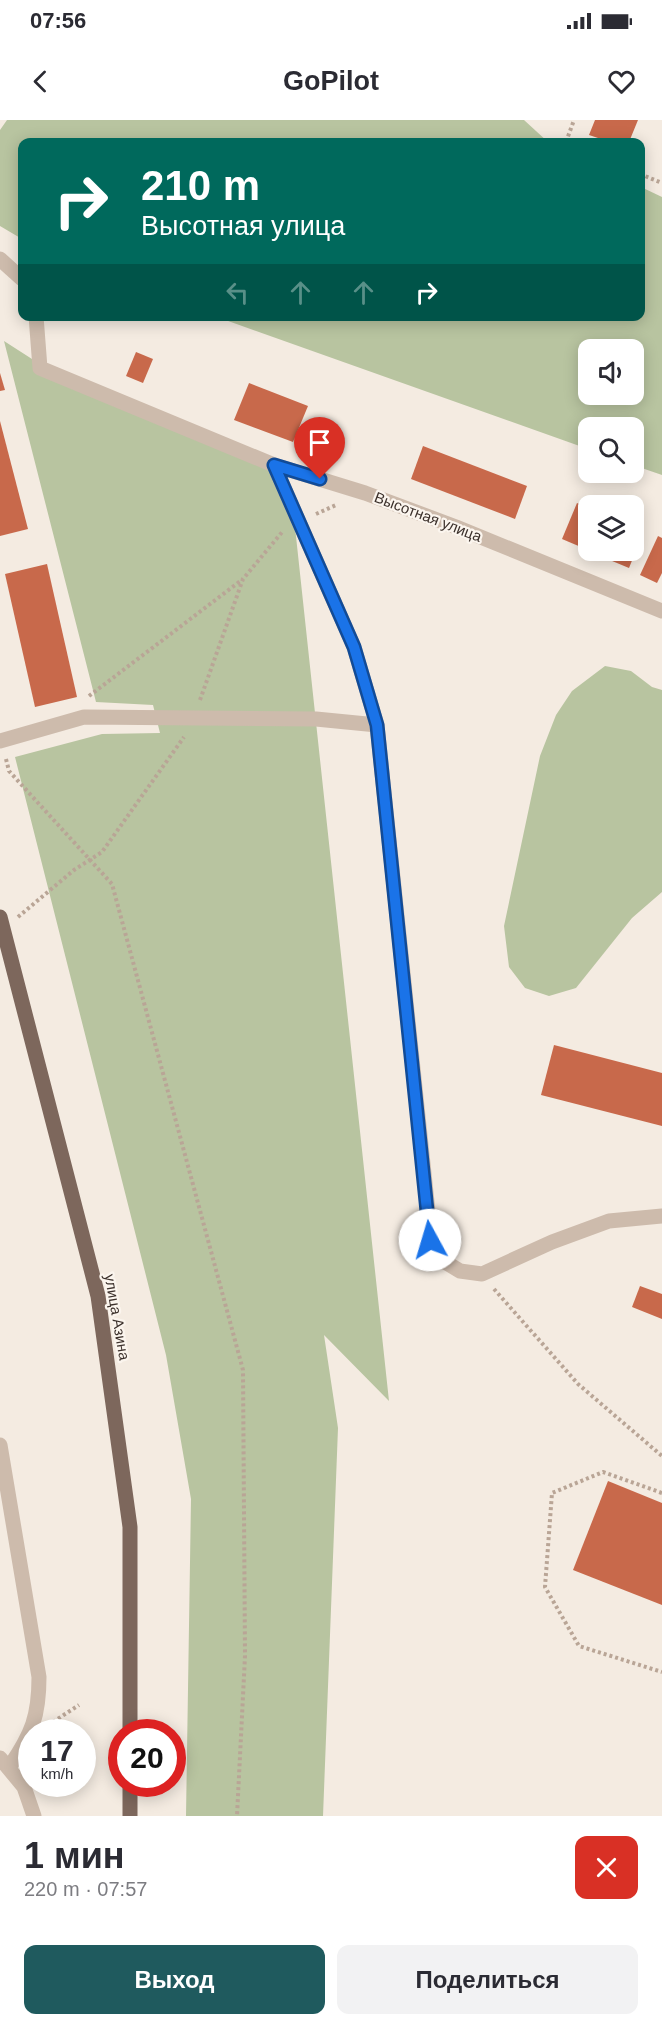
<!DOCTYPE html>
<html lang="ru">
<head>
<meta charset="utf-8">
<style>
	body { margin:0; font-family:Arial,sans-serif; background:#f2f2f3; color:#2b2b33; height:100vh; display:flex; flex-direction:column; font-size:22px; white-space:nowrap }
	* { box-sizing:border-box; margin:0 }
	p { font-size:20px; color:#7c7c81 }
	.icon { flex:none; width:33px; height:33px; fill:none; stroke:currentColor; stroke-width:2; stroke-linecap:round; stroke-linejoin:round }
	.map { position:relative; height:1696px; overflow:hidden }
	.sheet { display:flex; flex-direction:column; background:#fff; flex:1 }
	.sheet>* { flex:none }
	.guide { position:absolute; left:18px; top:18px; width:627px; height:183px; border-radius:12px; box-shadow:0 3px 15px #0003; background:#00695c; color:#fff; overflow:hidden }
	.tools { position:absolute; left:578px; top:219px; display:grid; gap:12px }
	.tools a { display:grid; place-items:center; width:66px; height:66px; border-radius:12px; background:#fff; box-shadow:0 3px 15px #0003; font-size:30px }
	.speed { position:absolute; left:18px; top:1599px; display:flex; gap:12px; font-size:30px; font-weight:700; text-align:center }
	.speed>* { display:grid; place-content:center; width:78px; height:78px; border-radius:50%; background:#fff; box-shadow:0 3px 15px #0003; line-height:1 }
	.speed small { font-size:15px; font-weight:400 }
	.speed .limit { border:9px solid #d22; background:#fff; color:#111 }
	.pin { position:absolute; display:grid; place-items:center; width:51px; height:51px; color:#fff; margin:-62px -26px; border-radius:50% 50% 50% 0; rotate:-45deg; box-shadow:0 0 6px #0007 }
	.pin .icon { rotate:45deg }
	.me { position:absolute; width:66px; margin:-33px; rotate:354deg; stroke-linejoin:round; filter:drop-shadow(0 0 4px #0008) }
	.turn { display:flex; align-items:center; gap:21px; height:126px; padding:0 24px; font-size:27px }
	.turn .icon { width:78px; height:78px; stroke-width:2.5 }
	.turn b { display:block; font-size:42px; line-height:51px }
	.lanes { display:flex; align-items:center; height:57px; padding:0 24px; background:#0003; justify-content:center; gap:30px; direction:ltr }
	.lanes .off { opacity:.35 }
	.round { display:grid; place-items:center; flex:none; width:63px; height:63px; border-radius:12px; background:#f2f2f3 }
	.summary { display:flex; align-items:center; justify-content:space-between; height:102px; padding:0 24px }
	h1 { font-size:36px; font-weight:700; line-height:45px }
	.primary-button { display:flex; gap:12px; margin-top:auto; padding:12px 24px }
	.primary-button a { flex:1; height:69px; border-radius:12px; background:#1f5a5e; color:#fff; font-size:24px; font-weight:700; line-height:69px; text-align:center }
	.primary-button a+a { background:#f2f2f3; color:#2b2b33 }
	.status { display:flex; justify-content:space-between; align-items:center; height:42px; padding:0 30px; background:#fff; direction:ltr }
	.status svg { height:16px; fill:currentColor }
	header { display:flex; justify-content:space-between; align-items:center; height:78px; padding:0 24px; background:#fff; font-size:27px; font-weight:700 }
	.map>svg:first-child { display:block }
</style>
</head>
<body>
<div class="status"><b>07:56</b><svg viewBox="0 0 49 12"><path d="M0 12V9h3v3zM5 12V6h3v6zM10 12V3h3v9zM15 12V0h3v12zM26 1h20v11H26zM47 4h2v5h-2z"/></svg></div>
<header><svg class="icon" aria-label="back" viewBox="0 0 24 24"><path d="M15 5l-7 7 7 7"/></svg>GoPilot<svg class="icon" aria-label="heart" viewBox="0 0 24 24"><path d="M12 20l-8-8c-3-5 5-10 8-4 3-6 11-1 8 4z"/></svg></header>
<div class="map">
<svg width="662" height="1696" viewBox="0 0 662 1696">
	<rect width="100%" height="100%" fill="#f4ebe1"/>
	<!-- green -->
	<g fill="#b8c4a0" fill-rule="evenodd">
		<path d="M7,0H524L548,22H22V119L0,106V10Z"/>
		<path d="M641,67L662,77V355L633,345V308H588V329L217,197L640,196ZM588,230H633V274H588Z"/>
		<path d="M4,221L74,266L275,342L295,407L389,1281L324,1215L338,1308L323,1696H186L191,1379L166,1235L15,637L102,614L160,613L153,585L96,582Z"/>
		<path d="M605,546L631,551L652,567L662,570V772L632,798L576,868L549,876L525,868L509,847L504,806L540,636L556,595L572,571Z"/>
	</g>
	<!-- building -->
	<g fill="#c8694b">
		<path d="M595,0H638L629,22H610L589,15Z"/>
		<path d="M136,232L153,239L143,263L126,256Z"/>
		<path d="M0,253L5,270L0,271Z"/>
		<path d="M249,263L308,286L293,322L234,300Z"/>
		<path d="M0,301L28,409L0,416Z"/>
		<path d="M423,326L527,366L515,399L411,359Z"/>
		<path d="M577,383L588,388V430L562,419Z"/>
		<path d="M633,406L644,411L629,448L588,431L633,430Z"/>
		<path d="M658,416L662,418V453L657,463L640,455Z"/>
		<path d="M47,444L77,577L35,587L5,454Z"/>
		<path d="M554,925L662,953V1006L541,975Z"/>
		<path d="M640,1166L662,1174V1199L632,1187Z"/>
		<path d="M608,1361L662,1383V1485L573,1450Z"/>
	</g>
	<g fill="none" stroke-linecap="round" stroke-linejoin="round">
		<!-- path -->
		<g stroke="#b9a596" stroke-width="4" stroke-dasharray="3 3" stroke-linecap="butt">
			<path d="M566,22L574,0"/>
			<path d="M640,54L662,63"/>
			<path d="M316,394L336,385"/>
			<path d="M89,576L243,459"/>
			<path d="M200,580L243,459L283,411"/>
			<path d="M6,639L9,651L112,764L243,1250L245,1536L237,1696"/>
			<path d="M18,797L74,750L102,732L184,617"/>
			<path d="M494,1169L578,1264L662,1336"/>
			<path d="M662,1373L603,1352L552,1373L545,1467L579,1526L662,1552"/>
			<path d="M53,1602L79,1585"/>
		</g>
		<!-- minor -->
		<g stroke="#cdbbac" stroke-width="15">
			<path d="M0,139L22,159"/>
			<path d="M36,196L40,248L274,345L365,373L456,407L662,491"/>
			<path d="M274,345L354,527L377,605L431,1120L440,1139L460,1151L482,1154L552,1122L609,1101L662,1096"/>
			<path d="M0,621L84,597L316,599L377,605"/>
			<path d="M0,1325L39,1557C39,1596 32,1614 10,1646"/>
			<path d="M0,1638L24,1667L34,1696"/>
		</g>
		<!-- major -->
		<g stroke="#7d675c" stroke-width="15">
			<path d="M0,797L98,1176L130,1407V1612"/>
			<path d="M130,1696V1664"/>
		</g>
	</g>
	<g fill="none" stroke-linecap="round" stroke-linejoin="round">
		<defs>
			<path id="route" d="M320,359L274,345L354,527L377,605L430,1120"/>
		</defs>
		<!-- route casing -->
		<use href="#route" stroke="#114b97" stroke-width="15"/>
		<!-- route -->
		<use href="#route" stroke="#1a73e8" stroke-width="10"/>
	</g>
	<g text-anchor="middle" stroke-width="4.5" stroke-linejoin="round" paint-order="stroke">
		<!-- street labels -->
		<g font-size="15" fill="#3b302b" stroke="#fbf5ee">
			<text transform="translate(428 397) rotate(21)" y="5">Высотная улица</text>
			<text transform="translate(117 1197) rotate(80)" y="5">улица Азина</text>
		</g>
	</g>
</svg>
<div class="tools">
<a><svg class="icon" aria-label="sound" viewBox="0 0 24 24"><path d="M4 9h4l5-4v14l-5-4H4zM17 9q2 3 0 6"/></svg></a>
<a><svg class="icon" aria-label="search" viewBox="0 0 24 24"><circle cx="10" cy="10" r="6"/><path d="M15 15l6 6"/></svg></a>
<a><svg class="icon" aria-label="layers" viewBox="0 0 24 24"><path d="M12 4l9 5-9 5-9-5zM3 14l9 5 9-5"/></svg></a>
</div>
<div class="speed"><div>17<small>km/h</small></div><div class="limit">20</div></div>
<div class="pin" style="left:320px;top:359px;background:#d93025"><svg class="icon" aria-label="arrive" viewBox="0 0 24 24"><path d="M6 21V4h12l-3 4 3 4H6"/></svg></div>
<svg class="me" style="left:430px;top:1120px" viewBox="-20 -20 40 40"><circle r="19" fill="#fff"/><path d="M0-13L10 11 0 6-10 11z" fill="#1a73e8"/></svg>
<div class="guide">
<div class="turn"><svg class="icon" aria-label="right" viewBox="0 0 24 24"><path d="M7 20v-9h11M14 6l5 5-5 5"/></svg><div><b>210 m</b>Высотная улица</div></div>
<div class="lanes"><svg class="icon off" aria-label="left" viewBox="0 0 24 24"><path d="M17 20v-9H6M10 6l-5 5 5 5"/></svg><svg class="icon off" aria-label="ahead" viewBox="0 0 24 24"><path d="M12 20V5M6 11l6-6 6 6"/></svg><svg class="icon off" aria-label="ahead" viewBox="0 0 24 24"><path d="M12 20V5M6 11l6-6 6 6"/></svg><svg class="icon" aria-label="right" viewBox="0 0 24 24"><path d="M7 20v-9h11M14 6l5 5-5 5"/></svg></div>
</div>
</div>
<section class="sheet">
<div class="summary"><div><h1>1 мин</h1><p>220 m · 07:57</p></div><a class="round" style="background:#d93025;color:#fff"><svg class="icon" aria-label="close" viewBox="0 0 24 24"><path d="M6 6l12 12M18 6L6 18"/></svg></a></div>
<div class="primary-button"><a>Выход</a><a>Поделиться</a></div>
</section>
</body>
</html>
